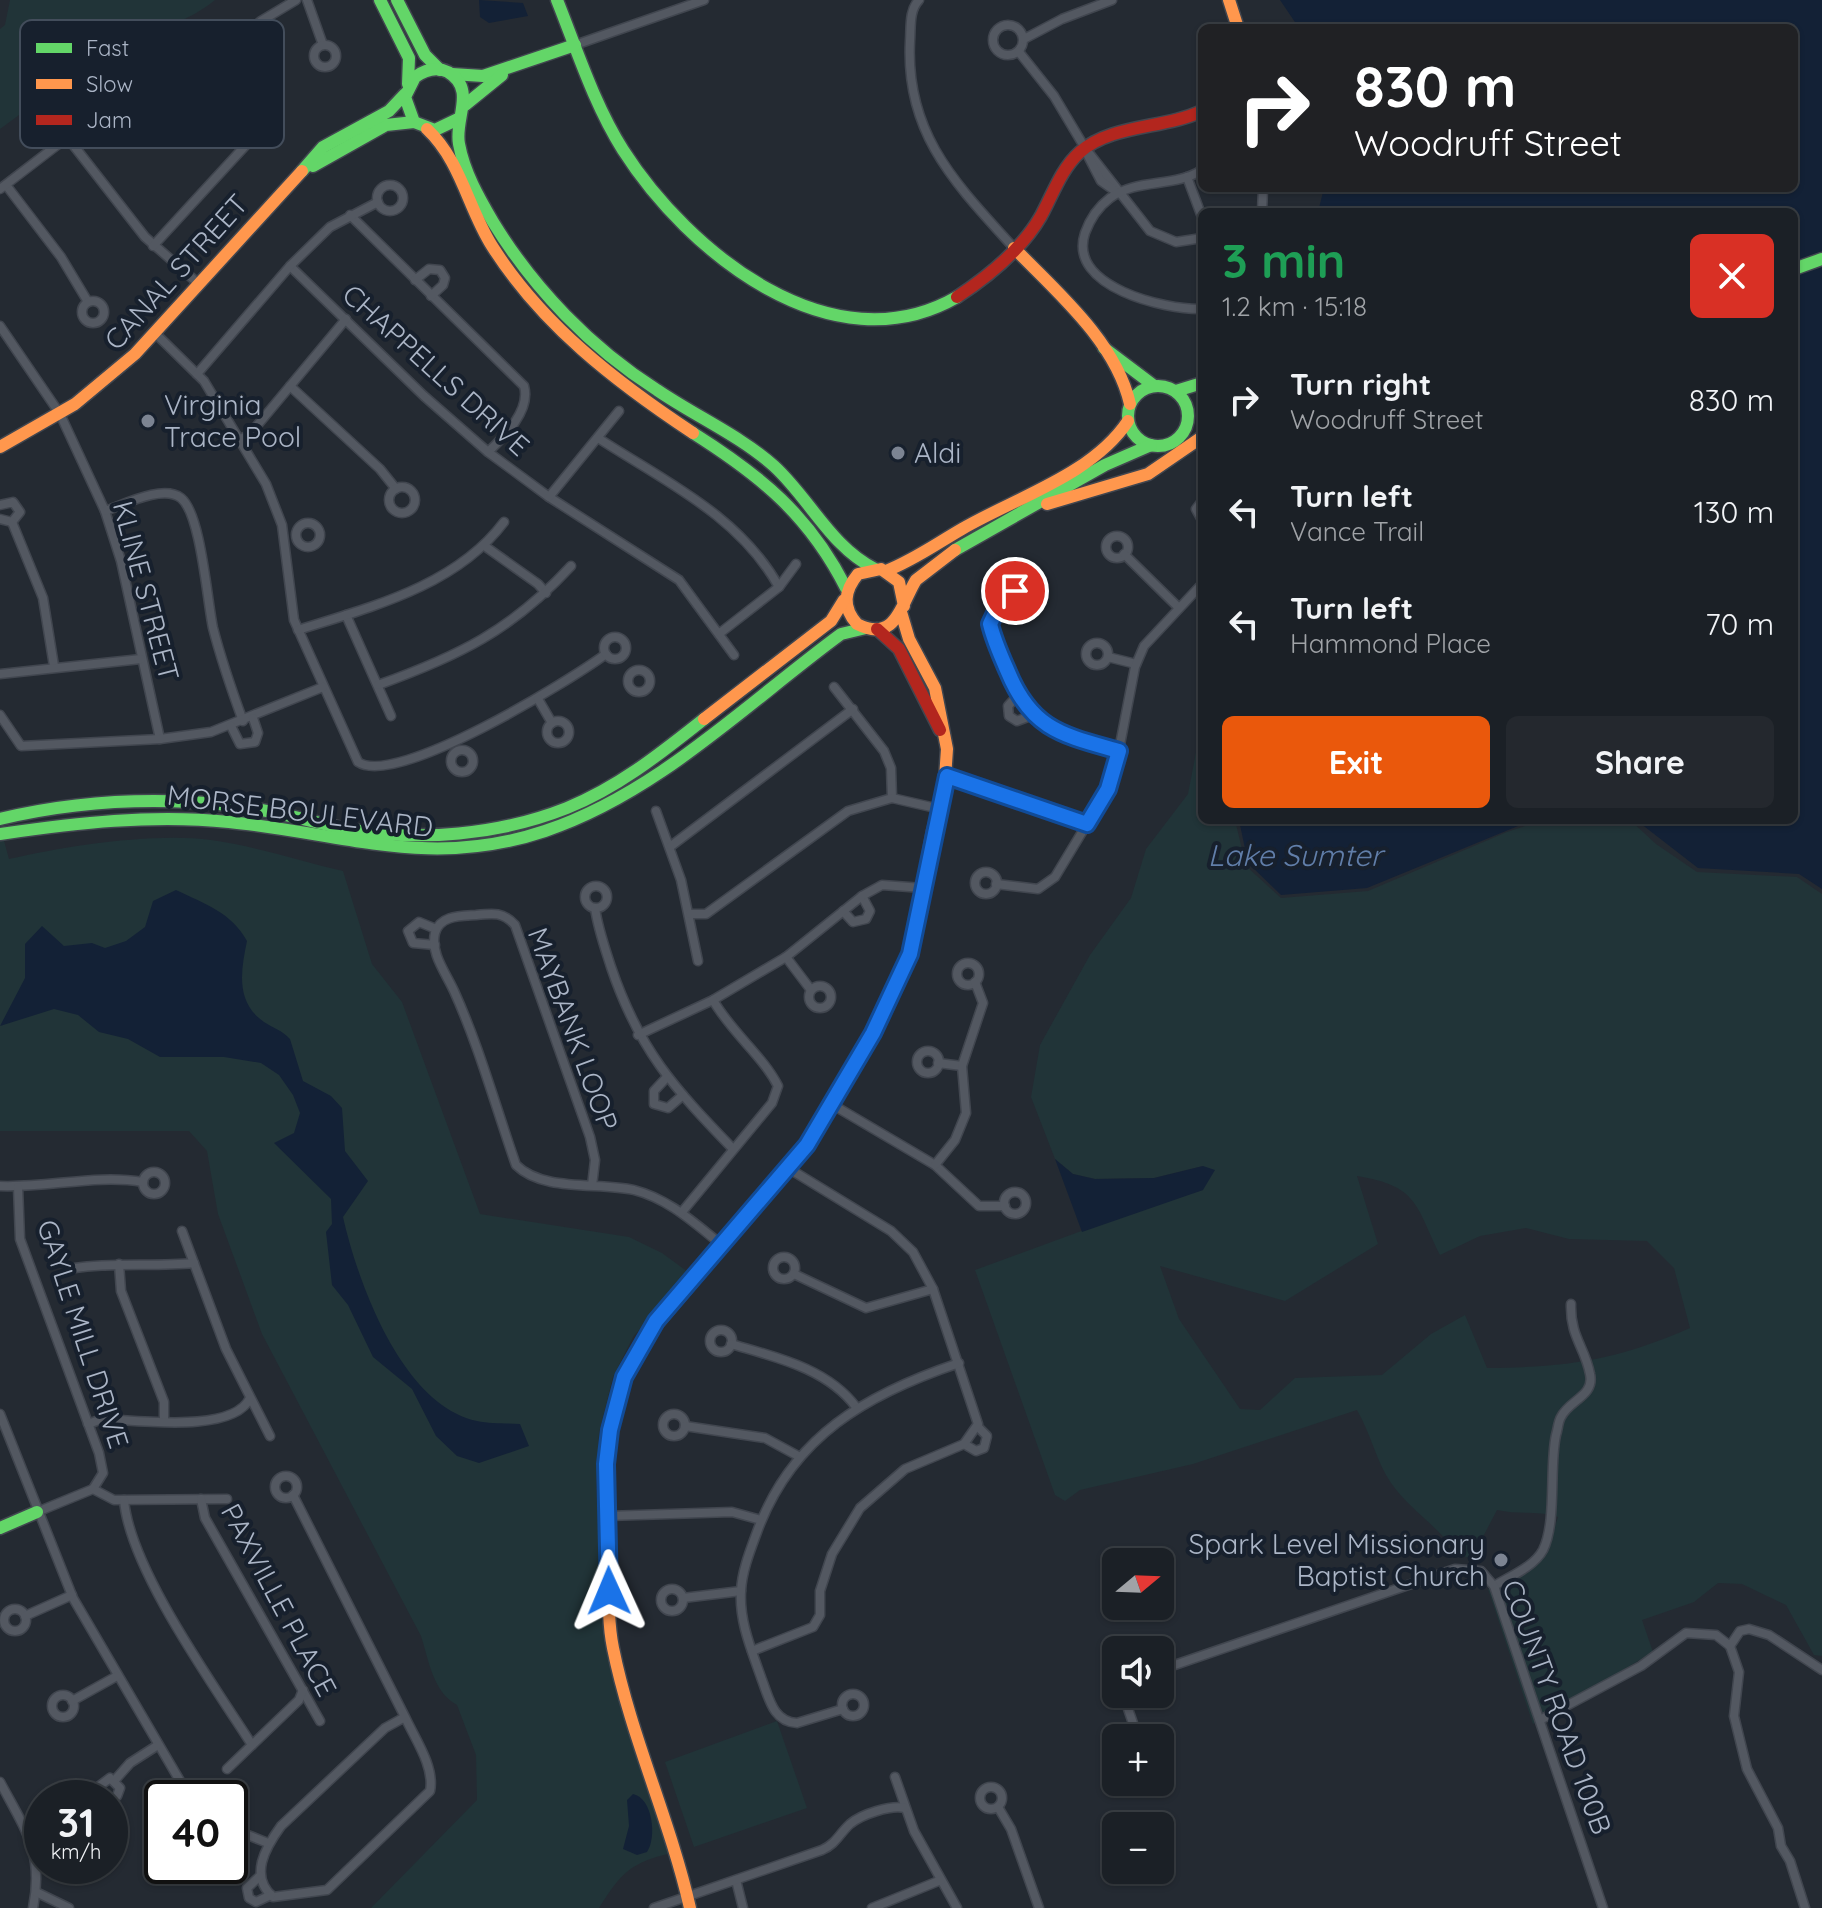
<!DOCTYPE html>
<html lang="en">
<head>
<meta charset="utf-8">
<style>
	body { margin:0; font-family:Quicksand,sans-serif; background:#24282e; color:#f1f3f6; height:100vh; display:flex; flex-direction:column; font-size:30px; white-space:nowrap }
	* { box-sizing:border-box; margin:0 }
	p { font-size:26px; color:#a0a3a7 }
	.icon { flex:none; width:44px; height:44px; fill:none; stroke:currentColor; stroke-width:2; stroke-linecap:round; stroke-linejoin:round }
	.map { position:relative; flex:1; overflow:hidden }
	.drawer { position:absolute; left:1198px; top:208px; width:600px; height:616px; display:flex; flex-direction:column; background:#1b2026; border-radius:12px; box-shadow:0 2px 6px #0004,0 0 0 2px #393e43 }
	.drawer>* { flex:none }
	.guide { position:absolute; left:1198px; top:24px; width:600px; height:168px; border-radius:12px; box-shadow:0 2px 6px #0004,0 0 0 2px #393e43; background:#202124; color:#fff; overflow:hidden }
	.needle { width:52px; rotate:71deg }
	.buttons { position:absolute; left:1102px; top:1548px; display:grid; gap:16px }
	.buttons a { display:grid; place-items:center; width:72px; height:72px; border-radius:12px; background:#1b2026; box-shadow:0 2px 6px #0004,0 0 0 2px #393e43; font-size:40px }
	.speed { position:absolute; left:24px; top:1780px; display:flex; gap:16px; font-size:40px; font-weight:700; text-align:center }
	.speed>* { display:grid; place-content:center; width:104px; height:104px; border-radius:50%; background:#1b2026; box-shadow:0 2px 6px #0004,0 0 0 2px #393e43; line-height:1 }
	.speed small { font-size:20px; font-weight:400 }
	.speed .limit { border:4px solid #111; border-radius:12px; background:#fff; color:#111 }
	.pin { position:absolute; display:grid; place-items:center; width:68px; height:68px; color:#fff; margin:-34px; border:4px solid #fff; border-radius:50%; box-shadow:0 2px 8px #0007 }
	.me { position:absolute; width:88px; margin:-44px; rotate:359deg; stroke-linejoin:round; filter:drop-shadow(0 0 6px #0008) }
	.turn { display:flex; align-items:center; gap:28px; height:168px; padding:0 24px; font-size:36px }
	.turn .icon { width:104px; height:104px; stroke-width:2.5 }
	.turn b { display:block; font-size:56px; line-height:68px }
	.round { display:grid; place-items:center; flex:none; width:84px; height:84px; border-radius:12px; background:#24282e }
	.headline { display:flex; align-items:center; justify-content:space-between; height:136px; padding:0 24px }
	h1 { font-size:48px; font-weight:800; line-height:60px; color:#1e9e55 }
	.primary-button { display:flex; gap:16px; margin-top:auto; padding:16px 24px }
	.primary-button a { flex:1; height:92px; border-radius:12px; background:#ea580c; color:#fff; font-size:32px; font-weight:800; line-height:92px; text-align:center }
	.primary-button a+a { background:#24282e; color:#f1f3f6 }
	ul { padding:0; list-style:none }
	li { display:flex; align-items:center; gap:24px; height:112px; padding:0 24px }
	li div { flex:1 }
	li b { display:block; font-size:30px }
	li em { font-style:normal }
	.map>svg:first-child { display:block }
</style>
</head>
<body>
<div class="map">
<svg width="1822" height="1908" viewBox="0 0 1822 1908">
	<rect width="100%" height="100%" fill="#242a32"/>
	<!-- green -->
	<g fill="#213438" fill-rule="evenodd">
		<path d="M10,0H215C190,21 157,29 128,44C82,66 41,99 0,129V29L5,25Z"/>
		<path d="M1202,721V820H1235L1246,866L1281,898L1368,891L1507,832L1543,820H1630L1656,844L1697,872L1797,877L1822,894V1656L1814,1655L1786,1605L1742,1584L1718,1583L1694,1602L1642,1620L1653,1652L1533,1724L1488,1589L1546,1554L1558,1517C1539,1510 1518,1515 1497,1510L1475,1552L1478,1560L1459,1555C1439,1527 1410,1510 1391,1483C1376,1461 1371,1434 1357,1410L1193,1464L1080,1490L1065,1501L1055,1495L975,1270L1144,1208L1203,1190V1166L1154,1178L1095,1179L1073,1174L1055,1159L1031,1097L1040,1045L1090,955L1131,898L1146,849L1188,794ZM1357,1176C1418,1186 1415,1204 1440,1255L1480,1236L1526,1228L1569,1239L1647,1241L1674,1268L1690,1328C1615,1361 1567,1367 1487,1368L1465,1315L1431,1334L1382,1375L1295,1378L1260,1410L1240,1409L1179,1319L1160,1266L1285,1301L1378,1244Z"/>
		<path d="M0,826L9,859C64,846 156,832 211,840C255,846 300,861 343,871L372,964L402,1002L480,1214L629,1237L662,1253L688,1272L633,1337L613,1377L599,1433L596,1483L600,1570L618,1694L672,1853C631,1862 621,1873 599,1908H371L477,1800L476,1755L457,1705C433,1692 429,1661 421,1636L262,1334L218,1214L207,1151L189,1131H0Z"/>
		<path d="M777,1721L807,1808L694,1847L665,1762Z"/>
	</g>
	<!-- water -->
	<g fill="#132136">
		<path d="M479,0L523,3L528,16L489,23L480,17Z"/>
		<path d="M1280,0H1822V889L1799,874L1698,868L1636,820H1794V212H1318L1324,188H1794V28H1299Z"/>
		<path d="M1239,820H1533L1367,888L1281,895L1248,863Z"/>
		<path d="M176,890C205,904 231,912 247,941C241,970 235,1002 264,1022C273,1028 282,1030 290,1039L303,1081L331,1096L342,1108L345,1151L368,1181L343,1217C358,1283 402,1405 477,1421C490,1424 506,1423 520,1424L529,1446L479,1463L457,1456L436,1436L412,1389L373,1357L348,1305L332,1285L326,1232L332,1224L331,1199L274,1143L294,1133L300,1113L293,1095L279,1075L261,1063L224,1057H160L128,1039L99,1032L78,1015L54,1009L0,1026L25,978V944L42,926L64,946L92,943L105,948L126,941L145,927L153,901Z"/>
		<path d="M1055,1159L1073,1174L1095,1179L1154,1178L1203,1166L1215,1170L1203,1190L1082,1232Z"/>
		<path d="M633,1794C653,1798 657,1838 647,1852L637,1855L623,1849L629,1826L627,1800Z"/>
	</g>
	<g fill="none" stroke-linecap="round" stroke-linejoin="round">
		<defs>
			<g id="street">
				<path d="M307,0L323,45"/>
				<path d="M919,0C909,10 911,27 910,41C905,134 956,184 1014,248"/>
				<circle cx="1008" cy="40" r="15"/>
				<path d="M1024,39L1062,19L1112,0"/>
				<circle cx="325" cy="56" r="11"/>
				<path d="M575,45L704,0"/>
				<path d="M1019,52L1054,96L1085,148L1150,231L1176,242L1202,238"/>
				<path d="M143,82L152,103"/>
				<circle cx="157" cy="113" r="11"/>
				<path d="M67,137L145,237L200,285"/>
				<path d="M1086,152L1101,181L1118,193"/>
				<path d="M1202,170C1174,188 1137,178 1110,198C1098,207 1090,219 1085,233C1067,287 1165,310 1202,309"/>
				<path d="M1187,177L1202,217"/>
				<path d="M6,185L61,257L88,302"/>
				<circle cx="390" cy="198" r="13"/>
				<path d="M0,189L129,90L152,78L224,53L261,21L296,0"/>
				<path d="M1262,212L1263,188"/>
				<path d="M350,215L524,386C531,410 505,436 488,452"/>
				<path d="M153,246L257,133L255,112L224,53"/>
				<path d="M290,266L424,396L488,452L549,497L679,580L734,655"/>
				<path d="M415,280L429,269L440,270L445,278L443,285L431,296"/>
				<circle cx="93" cy="312" r="11"/>
				<path d="M0,326L60,414L105,511L121,561L160,739"/>
				<path d="M157,335L204,381L266,484L282,525L294,620L358,762C396,788 569,681 606,654"/>
				<path d="M197,374L290,266L330,227L378,202"/>
				<path d="M290,386L380,469L396,489"/>
				<path d="M598,438C664,481 739,515 779,587"/>
				<path d="M239,440L250,434L346,319"/>
				<circle cx="402" cy="500" r="13"/>
				<path d="M549,497L619,411"/>
				<path d="M1202,501L1196,509L1202,520"/>
				<path d="M0,505L13,502L20,512L12,522L0,519"/>
				<path d="M105,511C123,505 163,484 181,498C201,514 207,600 213,628C221,659 232,691 243,721"/>
				<path d="M12,522L43,598L54,666"/>
				<circle cx="308" cy="535" r="12"/>
				<circle cx="1117" cy="547" r="11"/>
				<path d="M486,547L538,584L546,593"/>
				<path d="M1124,554L1179,608"/>
				<circle cx="1025" cy="589" r="11"/>
				<path d="M1016,595L997,609L990,624C994,641 1001,656 1008,672C1032,730 1063,735 1119,751"/>
				<path d="M346,615L391,716"/>
				<path d="M298,630C371,607 456,586 504,522"/>
				<path d="M720,633L779,587L796,564"/>
				<circle cx="615" cy="648" r="11"/>
				<circle cx="1097" cy="654" r="11"/>
				<path d="M1108,657L1136,664"/>
				<circle cx="639" cy="681" r="11"/>
				<path d="M0,674L141,659"/>
				<path d="M378,685C459,656 512,630 571,566"/>
				<path d="M834,687L884,751L891,768L892,798"/>
				<path d="M1018,695L1008,706L1009,716L1017,721L1033,715"/>
				<path d="M538,699L552,723"/>
				<path d="M0,715L21,746L160,739L211,732L323,687"/>
				<circle cx="558" cy="732" r="11"/>
				<path d="M231,726L240,744L255,742L258,733L253,718"/>
				<circle cx="462" cy="761" r="11"/>
				<path d="M947,776L1087,824"/>
				<path d="M656,811L681,880L698,961"/>
				<path d="M671,846L853,709"/>
				<circle cx="986" cy="883" r="11"/>
				<path d="M996,884L1038,889L1055,877L1108,789L1118,755L1135,667L1144,646L1202,584"/>
				<circle cx="596" cy="897" r="11"/>
				<path d="M595,908C598,929 605,948 611,967C639,1050 674,1088 733,1149"/>
				<path d="M843,911L853,922L866,919L870,911L862,896"/>
				<path d="M690,914H706L848,811L892,798L940,809"/>
				<path d="M435,945L413,943L408,931L419,922L436,929"/>
				<path d="M786,957L811,990"/>
				<circle cx="968" cy="974" r="11"/>
				<circle cx="820" cy="997" r="11"/>
				<path d="M638,1035L713,1000L786,957L862,896L882,885L923,888"/>
				<circle cx="928" cy="1062" r="11"/>
				<path d="M938,1063L962,1066"/>
				<path d="M667,1077L654,1091V1104L668,1108L683,1095"/>
				<path d="M833,1105L935,1165L979,1206H1005"/>
				<path d="M935,1165L955,1140L966,1113L962,1066L983,1003L975,982"/>
				<circle cx="154" cy="1183" r="11"/>
				<path d="M0,1186C48,1188 96,1174 143,1182"/>
				<path d="M592,1186L595,1160L590,1137L515,925C503,912 494,913 476,915C461,916 440,915 435,933C430,953 446,973 454,991C479,1046 496,1108 516,1165C543,1192 598,1182 634,1190C669,1199 694,1223 722,1245"/>
				<path d="M18,1187L20,1239L99,1453L103,1473L93,1489L37,1512"/>
				<circle cx="1015" cy="1203" r="11"/>
				<path d="M682,1212L772,1103L778,1086C763,1056 731,1032 713,1000"/>
				<path d="M182,1231L226,1349L270,1436"/>
				<circle cx="784" cy="1268" r="11"/>
				<path d="M119,1264L121,1291L164,1402V1421"/>
				<path d="M75,1268C115,1262 154,1267 194,1263"/>
				<path d="M794,1274L866,1308L933,1289"/>
				<circle cx="721" cy="1341" r="11"/>
				<path d="M731,1344C775,1357 827,1368 856,1407"/>
				<circle cx="674" cy="1425" r="11"/>
				<path d="M0,1414L73,1598L190,1798"/>
				<path d="M88,1424L102,1419C137,1420 233,1434 250,1398"/>
				<path d="M685,1426L765,1438L800,1457"/>
				<path d="M964,1444L976,1451L984,1448L987,1436L977,1426"/>
				<circle cx="286" cy="1487" r="11"/>
				<path d="M93,1489L114,1500L227,1499"/>
				<path d="M293,1495L405,1717L385,1728L281,1826C265,1848 249,1876 273,1897L327,1890L430,1791C435,1767 415,1739 405,1717"/>
				<path d="M201,1499L205,1518L320,1721"/>
				<path d="M124,1500C130,1569 213,1684 252,1745"/>
				<path d="M607,1516L732,1512L761,1520"/>
				<path d="M1494,1586C1509,1577 1534,1567 1543,1550C1557,1522 1549,1466 1556,1435C1558,1429 1558,1422 1561,1417C1569,1400 1595,1396 1590,1374C1585,1347 1570,1337 1571,1304"/>
				<circle cx="672" cy="1600" r="11"/>
				<path d="M683,1598L741,1591"/>
				<circle cx="15" cy="1620" r="11"/>
				<path d="M25,1616L72,1595"/>
				<path d="M1730,1646L1739,1672L1734,1716L1747,1769L1778,1828L1781,1846L1790,1861L1805,1908"/>
				<path d="M752,1651L813,1627L820,1615V1591L832,1554L860,1508L905,1469L964,1444L978,1424L933,1289L913,1252L891,1231L788,1168"/>
				<path d="M1160,1670L1455,1569L1481,1571L1494,1586L1603,1908"/>
				<circle cx="853" cy="1705" r="11"/>
				<path d="M1123,1694L1138,1738"/>
				<circle cx="63" cy="1706" r="11"/>
				<path d="M72,1701L117,1676"/>
				<path d="M843,1709L797,1723C773,1722 769,1698 762,1680C752,1651 739,1622 741,1591C742,1571 750,1551 757,1532C792,1436 867,1394 959,1363"/>
				<path d="M1540,1720L1641,1666L1686,1633L1716,1635L1730,1646L1740,1631L1749,1629L1769,1635L1822,1670"/>
				<path d="M227,1769L299,1700L303,1690"/>
				<path d="M895,1777L914,1831L957,1908"/>
				<path d="M115,1780L130,1763L158,1745"/>
				<path d="M0,1782C25,1829 44,1853 33,1908"/>
				<path d="M1154,1782L1156,1787"/>
				<circle cx="991" cy="1798" r="11"/>
				<path d="M104,1798L98,1787L110,1778L120,1788L117,1796L110,1799"/>
				<path d="M998,1807L1011,1829L1039,1908"/>
				<path d="M230,1828L268,1843"/>
				<path d="M162,1854L155,1861L159,1872L168,1874L176,1866"/>
				<path d="M260,1876L247,1888L249,1898L256,1902L271,1895"/>
				<path d="M736,1880L743,1908"/>
				<path d="M36,1892L69,1908"/>
				<path d="M654,1908L822,1850C836,1844 839,1834 850,1824C862,1814 890,1805 905,1808"/>
				<path d="M872,1908L941,1880"/>
			</g>
			<g id="fast">
				<path d="M380,0L409,58L408,84"/>
				<path d="M397,0L425,55L440,70"/>
				<path d="M557,0C577,50 594,104 623,150C688,252 832,369 957,297"/>
				<path d="M452,74L483,76L575,45"/>
				<path d="M465,105L502,75"/>
				<path d="M458,119L435,130L414,122L405,97L415,77C425,70 436,66 448,72C477,89 454,119 459,144C464,172 479,198 493,222C534,289 591,348 657,390C695,416 739,435 774,466C810,499 830,546 875,569"/>
				<path d="M313,166L386,125L414,122"/>
				<path d="M302,171L323,147L389,111L405,94"/>
				<path d="M1794,269L1822,259"/>
				<path d="M1104,348L1153,385"/>
				<circle cx="1158" cy="416" r="30"/>
				<path d="M1176,391L1202,383"/>
				<path d="M693,433C761,476 809,515 846,588"/>
				<path d="M955,550L1105,465L1151,445"/>
				<path d="M0,819C75,801 152,797 229,805C269,809 308,821 347,829C420,842 499,835 567,808C619,787 661,753 704,719"/>
				<path d="M0,834C76,823 152,814 229,822C343,833 429,870 545,831C658,793 747,703 841,634L866,628"/>
				<path d="M0,1528L37,1512"/>
				<path d="M608,1538L606,1464L610,1430L624,1377L646,1337L807,1145L852,1072L910,954L913,938"/>
			</g>
			<g id="slow">
				<path d="M1229,0L1238,28"/>
				<path d="M427,129C461,161 468,208 492,246C542,325 616,382 693,433"/>
				<path d="M1014,248C1057,292 1116,342 1130,404"/>
				<path d="M0,447L75,404L135,354L302,171"/>
				<path d="M1047,504L1148,474L1202,437"/>
				<path d="M886,571C914,560 936,544 962,529C1017,497 1092,475 1128,421"/>
				<path d="M904,606L899,582L881,569L858,574C844,591 842,607 857,624C896,644 901,604 916,580L955,550"/>
				<path d="M901,612L909,639L935,688L947,749L944,793L933,831L913,938"/>
				<path d="M704,719L831,621L844,600"/>
				<path d="M608,1538C610,1573 606,1614 613,1648C631,1737 670,1820 690,1908"/>
			</g>
			<g id="jam">
				<path d="M957,297C989,276 1022,249 1041,216C1053,194 1061,169 1080,152C1112,124 1164,129 1202,111"/>
				<path d="M877,629L899,649L940,730"/>
			</g>
		</defs>
		<!-- street casing -->
		<use href="#street" stroke="#41464f" stroke-width="11"/>
		<!-- fast casing -->
		<use href="#fast" stroke="#41464f" stroke-width="15"/>
		<!-- slow casing -->
		<use href="#slow" stroke="#41464f" stroke-width="15"/>
		<!-- jam casing -->
		<use href="#jam" stroke="#41464f" stroke-width="15"/>
		<!-- street -->
		<use href="#street" stroke="#535861" stroke-width="8"/>
		<!-- fast -->
		<use href="#fast" stroke="#63d668" stroke-width="12"/>
		<!-- slow -->
		<use href="#slow" stroke="#ff974d" stroke-width="12"/>
		<!-- jam -->
		<use href="#jam" stroke="#b3261e" stroke-width="12"/>
	</g>
	<g fill="none" stroke-linecap="round" stroke-linejoin="round">
		<defs>
			<path id="route" d="M609,1591L606,1464L610,1430L624,1377L656,1321L807,1145L873,1033L910,954L947,776L1087,824L1108,789L1119,751C1063,735 1032,730 1008,672C1001,656 994,641 990,624L997,609L1016,595L1015,591"/>
		</defs>
		<!-- route casing -->
		<use href="#route" stroke="#114b97" stroke-width="20"/>
		<!-- route -->
		<use href="#route" stroke="#1a73e8" stroke-width="14"/>
	</g>
	<!-- markers -->
	<g fill="#7c8492" stroke="#17202d" stroke-width="3">
		<circle cx="148" cy="421" r="8"/>
		<circle cx="898" cy="453" r="8"/>
		<circle cx="1501" cy="1560" r="8"/>
	</g>
	<g text-anchor="middle" stroke-width="8" stroke-linejoin="round" paint-order="stroke">
		<!-- street labels -->
		<g font-size="28" fill="#abb5c6" stroke="#17202d">
			<text transform="translate(176 272) rotate(-48)" y="10">CANAL STREET</text>
			<text transform="translate(436 370) rotate(42)" y="10">CHAPPELLS DRIVE</text>
			<text transform="translate(146 591) rotate(75)" y="10">KLINE STREET</text>
			<text transform="translate(300 811) rotate(7)" y="10">MORSE BOULEVARD</text>
			<text transform="translate(573 1029) rotate(70)" y="10">MAYBANK LOOP</text>
			<text transform="translate(83 1334) rotate(72)" y="10">GAYLE MILL DRIVE</text>
			<text transform="translate(279 1600) rotate(62)" y="10">PAXVILLE PLACE</text>
			<text transform="translate(1557 1707) rotate(70)" y="10">COUNTY ROAD 100B</text>
		</g>
		<!-- poi labels -->
		<g font-size="28" fill="#abb5c6" stroke="#17202d" text-anchor="start">
			<text x="164" y="415">Virginia<tspan x="164" dy="32">Trace Pool</tspan></text>
			<text x="914" y="463">Aldi</text>
			<text x="1485" y="1554" text-anchor="end">Spark Level Missionary<tspan x="1485" dy="32">Baptist Church</tspan></text>
		</g>
		<!-- water labels -->
		<g font-size="30" font-style="italic" fill="#617ea9" stroke="#17202d">
			<text x="1295" y="866">Lake Sumter</text>
		</g>
	</g>
	<!-- legend -->
	<rect x="20" y="20" width="264" height="128" rx="12" fill="#17202d" stroke="#434d5b" stroke-width="2"/>
	<rect x="36" y="43" width="36" height="10" fill="#63d668"/>
	<rect x="36" y="79" width="36" height="10" fill="#ff974d"/>
	<rect x="36" y="115" width="36" height="10" fill="#b3261e"/>
	<g font-size="22" fill="#abb5c6">
		<text x="86" y="56">Fast</text>
		<text x="86" y="92">Slow</text>
		<text x="86" y="128">Jam</text>
	</g>
</svg>
<div class="buttons">
<a><svg class="needle" viewBox="-14 -14 28 28"><path d="M0-13l5 13h-10z" fill="#e53935"/><path d="M0 13l5-13h-10z" fill="#a0a3a7"/></svg></a>
<a><svg class="icon" aria-label="sound" viewBox="0 0 24 24"><path d="M4 9h4l5-4v14l-5-4H4zM17 9q2 3 0 6"/></svg></a>
<a>+</a>
<a>−</a>
</div>
<div class="speed"><div>31<small>km/h</small></div><div class="limit">40</div></div>
<div class="pin" style="left:1015px;top:591px;background:#d93025"><svg class="icon" aria-label="arrive" viewBox="0 0 24 24"><path d="M6 21V4h12l-3 4 3 4H6"/></svg></div>
<svg class="me" style="left:609px;top:1591px" viewBox="-20 -20 40 40"><path d="M0-17L14 15 0 8-14 15z" fill="#1a73e8" stroke="#fff" stroke-width="4"/></svg>
<div class="guide">
<div class="turn"><svg class="icon" aria-label="right" viewBox="0 0 24 24"><path d="M7 20v-9h11M14 6l5 5-5 5"/></svg><div><b>830 m</b>Woodruff Street</div></div>
</div>
<section class="drawer">
<div class="headline"><div><h1>3 min</h1><p>1.2 km · 15:18</p></div><a class="round" style="background:#d93025;color:#fff"><svg class="icon" aria-label="close" viewBox="0 0 24 24"><path d="M6 6l12 12M18 6L6 18"/></svg></a></div>
<ul>
<li><svg class="icon" aria-label="right" viewBox="0 0 24 24"><path d="M7 20v-9h11M14 6l5 5-5 5"/></svg><div><b>Turn right</b><p>Woodruff Street</p></div><em>830 m</em></li>
<li><svg class="icon" aria-label="left" viewBox="0 0 24 24"><path d="M17 20v-9H6M10 6l-5 5 5 5"/></svg><div><b>Turn left</b><p>Vance Trail</p></div><em>130 m</em></li>
<li><svg class="icon" aria-label="left" viewBox="0 0 24 24"><path d="M17 20v-9H6M10 6l-5 5 5 5"/></svg><div><b>Turn left</b><p>Hammond Place</p></div><em>70 m</em></li>
</ul>
<div class="primary-button"><a>Exit</a><a>Share</a></div>
</section>
</div>
</body>
</html>
